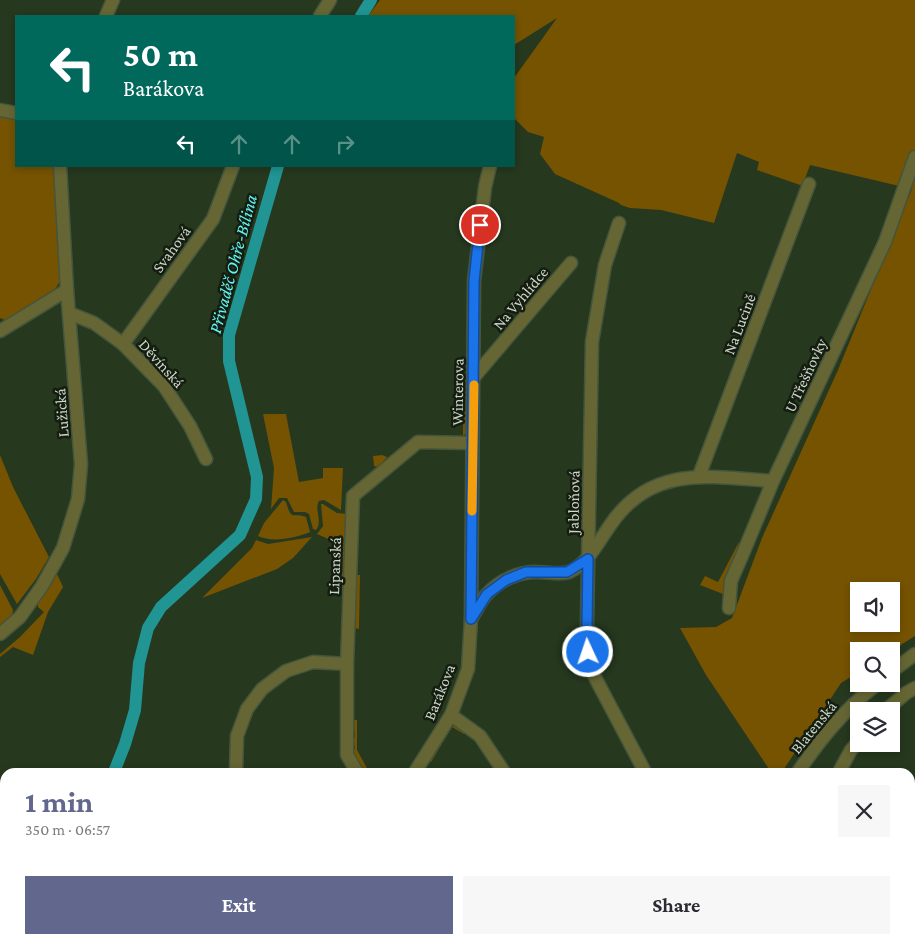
<!DOCTYPE html>
<html lang="en">
<head>
<meta charset="utf-8">
<style>
	body { margin:0; font-family:"Crimson Pro",serif; background:#f7f7f7; color:#2b2b33; height:100vh; display:flex; flex-direction:column; font-size:19px; white-space:nowrap }
	* { box-sizing:border-box; margin:0 }
	p { font-size:16px; color:#7c7c81 }
	.icon { flex:none; width:28px; height:28px; fill:none; stroke:currentColor; stroke-width:2; stroke-linecap:round; stroke-linejoin:round }
	.map { position:relative; flex:1; overflow:hidden }
	.sheet { position:absolute; left:0px; top:768px; width:915px; height:176px; display:flex; flex-direction:column; background:#fff; border-radius:15px 15px 0 0; box-shadow:0 2px 8px #0003 }
	.sheet>* { flex:none }
	.banner { position:absolute; left:15px; top:15px; width:500px; height:152px; border-radius:0px; box-shadow:0 2px 8px #0003; background:#00695c; color:#fff; overflow:hidden }
	.controls { position:absolute; left:850px; top:582px; display:grid; gap:10px }
	.controls a { display:grid; place-items:center; width:50px; height:50px; border-radius:0px; background:#fff; box-shadow:0 2px 8px #0003; font-size:25px }
	.pin { position:absolute; display:grid; place-items:center; width:42px; height:42px; color:#fff; margin:-21px; border:2px solid #fff; border-radius:50%; box-shadow:0 1px 5px #0007 }
	.me { position:absolute; width:55px; margin:-28px; rotate:357deg; stroke-linejoin:round; filter:drop-shadow(0 0 4px #0008) }
	.turn { display:flex; align-items:center; gap:18px; height:105px; padding:0 25px; font-size:22px }
	.turn .icon { width:65px; height:65px; stroke-width:2.5 }
	.turn b { display:block; font-size:35px; line-height:42px }
	.lanes { display:flex; align-items:center; height:48px; padding:0 25px; background:#0003; justify-content:center; gap:25px; direction:ltr }
	.lanes .off { opacity:.35 }
	.round { display:grid; place-items:center; flex:none; width:52px; height:52px; border-radius:0px; background:#f7f7f7 }
	.overview { display:flex; align-items:center; justify-content:space-between; height:85px; padding:0 25px }
	h1 { font-size:30px; font-weight:700; line-height:38px; color:#62678d }
	.button { display:flex; gap:10px; margin-top:auto; padding:10px 25px }
	.button a { flex:1; height:58px; border-radius:0px; background:#62678d; color:#fff; font-size:20px; font-weight:700; line-height:58px; text-align:center }
	.button a+a { background:#f7f7f7; color:#2b2b33 }
	.map>svg:first-child { display:block }
</style>
</head>
<body>
<div class="map">
<svg width="915" height="943" viewBox="0 0 915 943">
	<rect width="100%" height="100%" fill="#26381e"/>
	<!-- green -->
	<g fill="#755300" fill-rule="evenodd">
		<path d="M380,0H915V636L891,651H859V672L841,683L782,772H771L706,675L680,628L716,627L732,618L762,538L838,370L912,189L810,165L803,184L800,185L757,170L759,162L737,153L714,223L661,210L630,208L621,205L619,203L555,174L540,154L544,137L528,132L514,118V78L557,18L514,45V16H368ZM859,591H891V624H859Z"/>
		<path d="M0,116L16,118V166H54L60,280C53,300 25,310 7,321L0,318Z"/>
		<path d="M463,380H468L467,432L463,436Z"/>
		<path d="M263,414H286L299,482L323,478V468H343L341,510L324,500L319,501C314,510 323,521 316,530L313,529L309,514L305,512H294L287,498H279L271,509L274,468Z"/>
		<path d="M0,455L13,487L49,557L36,579L17,604L0,574Z"/>
		<path d="M382,455L387,457L379,467L374,466L373,456Z"/>
		<path d="M283,500L286,502C292,522 292,512 306,517L310,532C296,538 272,543 258,536L264,523Z"/>
		<path d="M321,504H323L337,513L347,514L346,595H342V545L317,534L323,526Z"/>
		<path d="M312,537L293,558L277,569L202,598L252,548L256,540L268,544Z"/>
		<path d="M739,542L737,562L728,580L723,594L700,585L705,576L718,582Z"/>
		<path d="M57,574L63,587L48,612L33,655L13,647L0,657V654L20,637L44,612L38,607V602Z"/>
		<path d="M356,575H360L359,629L355,628Z"/>
		<path d="M0,585L13,610L12,615L0,626Z"/>
		<path d="M351,720H357V750L369,772H362L352,750L355,749L354,743H351V739L355,737L354,725L351,722Z"/>
		<path d="M451,724L465,732L464,734L452,727L431,762L429,760Z"/>
		<path d="M0,905L5,906V939H19L14,943H0Z"/>
	</g>
	<g fill="none" stroke-linecap="round" stroke-linejoin="round">
		<!-- canal -->
		<g stroke="#209593" stroke-width="12">
			<path d="M361,16L371,0"/>
			<path d="M114,772L125,744L135,710L139,663L148,628L161,607L240,535L256,499L257,477L229,361V335L278,166"/>
			<path d="M53,943L59,939"/>
		</g>
		<defs>
			<g id="minor">
				<path d="M106,16L113,0"/>
				<path d="M320,16L330,0"/>
				<path d="M0,110L16,113"/>
				<path d="M619,223L605,265L592,342L587,625L589,666L645,772"/>
				<path d="M69,313L94,323L123,344L164,386L190,426L206,459"/>
				<path d="M0,331L67,290"/>
				<path d="M123,344L213,219L233,166"/>
				<path d="M474,377L571,263"/>
				<path d="M699,476L809,184"/>
				<path d="M729,608L731,581L744,551L773,481L885,242L915,157"/>
				<path d="M471,619C476,611 481,600 487,594C500,580 520,571 538,572C547,572 561,575 569,572C589,563 598,542 611,524C652,464 711,477 773,481"/>
				<path d="M0,634L20,617L42,586L63,548L78,499L81,464L67,290L60,166"/>
				<path d="M885,711L906,693L915,688"/>
				<path d="M451,715L480,736L504,772"/>
				<path d="M236,772L237,736L247,709L262,689L286,671L313,662L347,664"/>
				<path d="M357,772L347,755V664L353,496L418,442L472,443"/>
				<path d="M415,772L451,715L468,669L471,619L474,281L485,187L490,166"/>
				<path d="M839,772L851,750L859,741"/>
				<path d="M453,939L455,943"/>
				<path d="M591,939L593,943"/>
				<path d="M842,939L846,943"/>
				<path d="M315,943L345,939"/>
				<path d="M389,943V939"/>
				<path d="M723,943L725,939"/>
			</g>
			<g id="tertiary">
				<path d="M891,672L915,654"/>
				<path d="M798,772C821,738 844,710 877,684"/>
				<path d="M674,943L679,939"/>
			</g>
		</defs>
		<!-- minor casing -->
		<use href="#minor" stroke="#44553c" stroke-width="15"/>
		<!-- tertiary casing -->
		<use href="#tertiary" stroke="#44553c" stroke-width="15"/>
		<!-- minor -->
		<use href="#minor" stroke="#666634" stroke-width="12"/>
		<!-- tertiary -->
		<use href="#tertiary" stroke="#666634" stroke-width="12"/>
	</g>
	<g fill="none" stroke-linecap="round" stroke-linejoin="round">
		<defs>
			<path id="route" d="M480,225L474,281L471,619L487,594L506,580L526,572H567L588,559L587,625L588,652"/>
		</defs>
		<!-- route casing -->
		<use href="#route" stroke="#114b97" stroke-width="12"/>
		<!-- route -->
		<use href="#route" stroke="#1a73e8" stroke-width="9"/>
		<!-- slow -->
		<path stroke="#f59e0b" stroke-width="9" d="M472,511L474,385"/>
	</g>
	<g text-anchor="middle" stroke-width="5" stroke-linejoin="round" paint-order="stroke">
		<!-- street labels -->
		<g font-size="16" fill="#cbd7c7" stroke="#151d11">
			<text transform="translate(171 249) rotate(-54)" y="6">Svahová</text>
			<text transform="translate(520 298) rotate(-50)" y="6">Na Vyhlídce</text>
			<text transform="translate(739 324) rotate(-69)" y="6">Na Lucině</text>
			<text transform="translate(162 363) rotate(48)" y="6">Děvínská</text>
			<text transform="translate(805 375) rotate(-65)" y="6">U Třešňovky</text>
			<text transform="translate(457 392) rotate(-89)" y="6">Winterova</text>
			<text transform="translate(61 413) rotate(-94)" y="6">Lužická</text>
			<text transform="translate(573 502) rotate(-89)" y="6">Jabloňová</text>
			<text transform="translate(334 566) rotate(-88)" y="6">Lipanská</text>
			<text transform="translate(439 692) rotate(-68)" y="6">Barákova</text>
			<text transform="translate(813 727) rotate(-51)" y="6">Blatenská</text>
		</g>
		<!-- water labels -->
		<g font-size="18" font-style="italic" fill="#60f8f4" stroke="#151d11">
			<text transform="translate(233 264) rotate(-75)" y="6">Přivaděč Ohře-Bílina</text>
		</g>
	</g>
</svg>
<div class="controls">
<a><svg class="icon" aria-label="sound" viewBox="0 0 24 24"><path d="M4 9h4l5-4v14l-5-4H4zM17 9q2 3 0 6"/></svg></a>
<a><svg class="icon" aria-label="search" viewBox="0 0 24 24"><circle cx="10" cy="10" r="6"/><path d="M15 15l6 6"/></svg></a>
<a><svg class="icon" aria-label="layers" viewBox="0 0 24 24"><path d="M12 4l9 5-9 5-9-5zM3 14l9 5 9-5"/></svg></a>
</div>
<div class="pin" style="left:480px;top:225px;background:#d93025"><svg class="icon" aria-label="arrive" viewBox="0 0 24 24"><path d="M6 21V4h12l-3 4 3 4H6"/></svg></div>
<svg class="me" style="left:588px;top:652px" viewBox="-20 -20 40 40"><circle r="17" fill="#1a73e8" stroke="#fff" stroke-width="3"/><path d="M0-11L8 9 0 5-8 9z" fill="#fff"/></svg>
<div class="banner">
<div class="turn"><svg class="icon" aria-label="left" viewBox="0 0 24 24"><path d="M17 20v-9H6M10 6l-5 5 5 5"/></svg><div><b>50 m</b>Barákova</div></div>
<div class="lanes"><svg class="icon" aria-label="left" viewBox="0 0 24 24"><path d="M17 20v-9H6M10 6l-5 5 5 5"/></svg><svg class="icon off" aria-label="ahead" viewBox="0 0 24 24"><path d="M12 20V5M6 11l6-6 6 6"/></svg><svg class="icon off" aria-label="ahead" viewBox="0 0 24 24"><path d="M12 20V5M6 11l6-6 6 6"/></svg><svg class="icon off" aria-label="right" viewBox="0 0 24 24"><path d="M7 20v-9h11M14 6l5 5-5 5"/></svg></div>
</div>
<section class="sheet">
<div class="overview"><div><h1>1 min</h1><p>350 m · 06:57</p></div><a class="round"><svg class="icon" aria-label="close" viewBox="0 0 24 24"><path d="M6 6l12 12M18 6L6 18"/></svg></a></div>
<div class="button"><a>Exit</a><a>Share</a></div>
</section>
</div>
</body>
</html>
